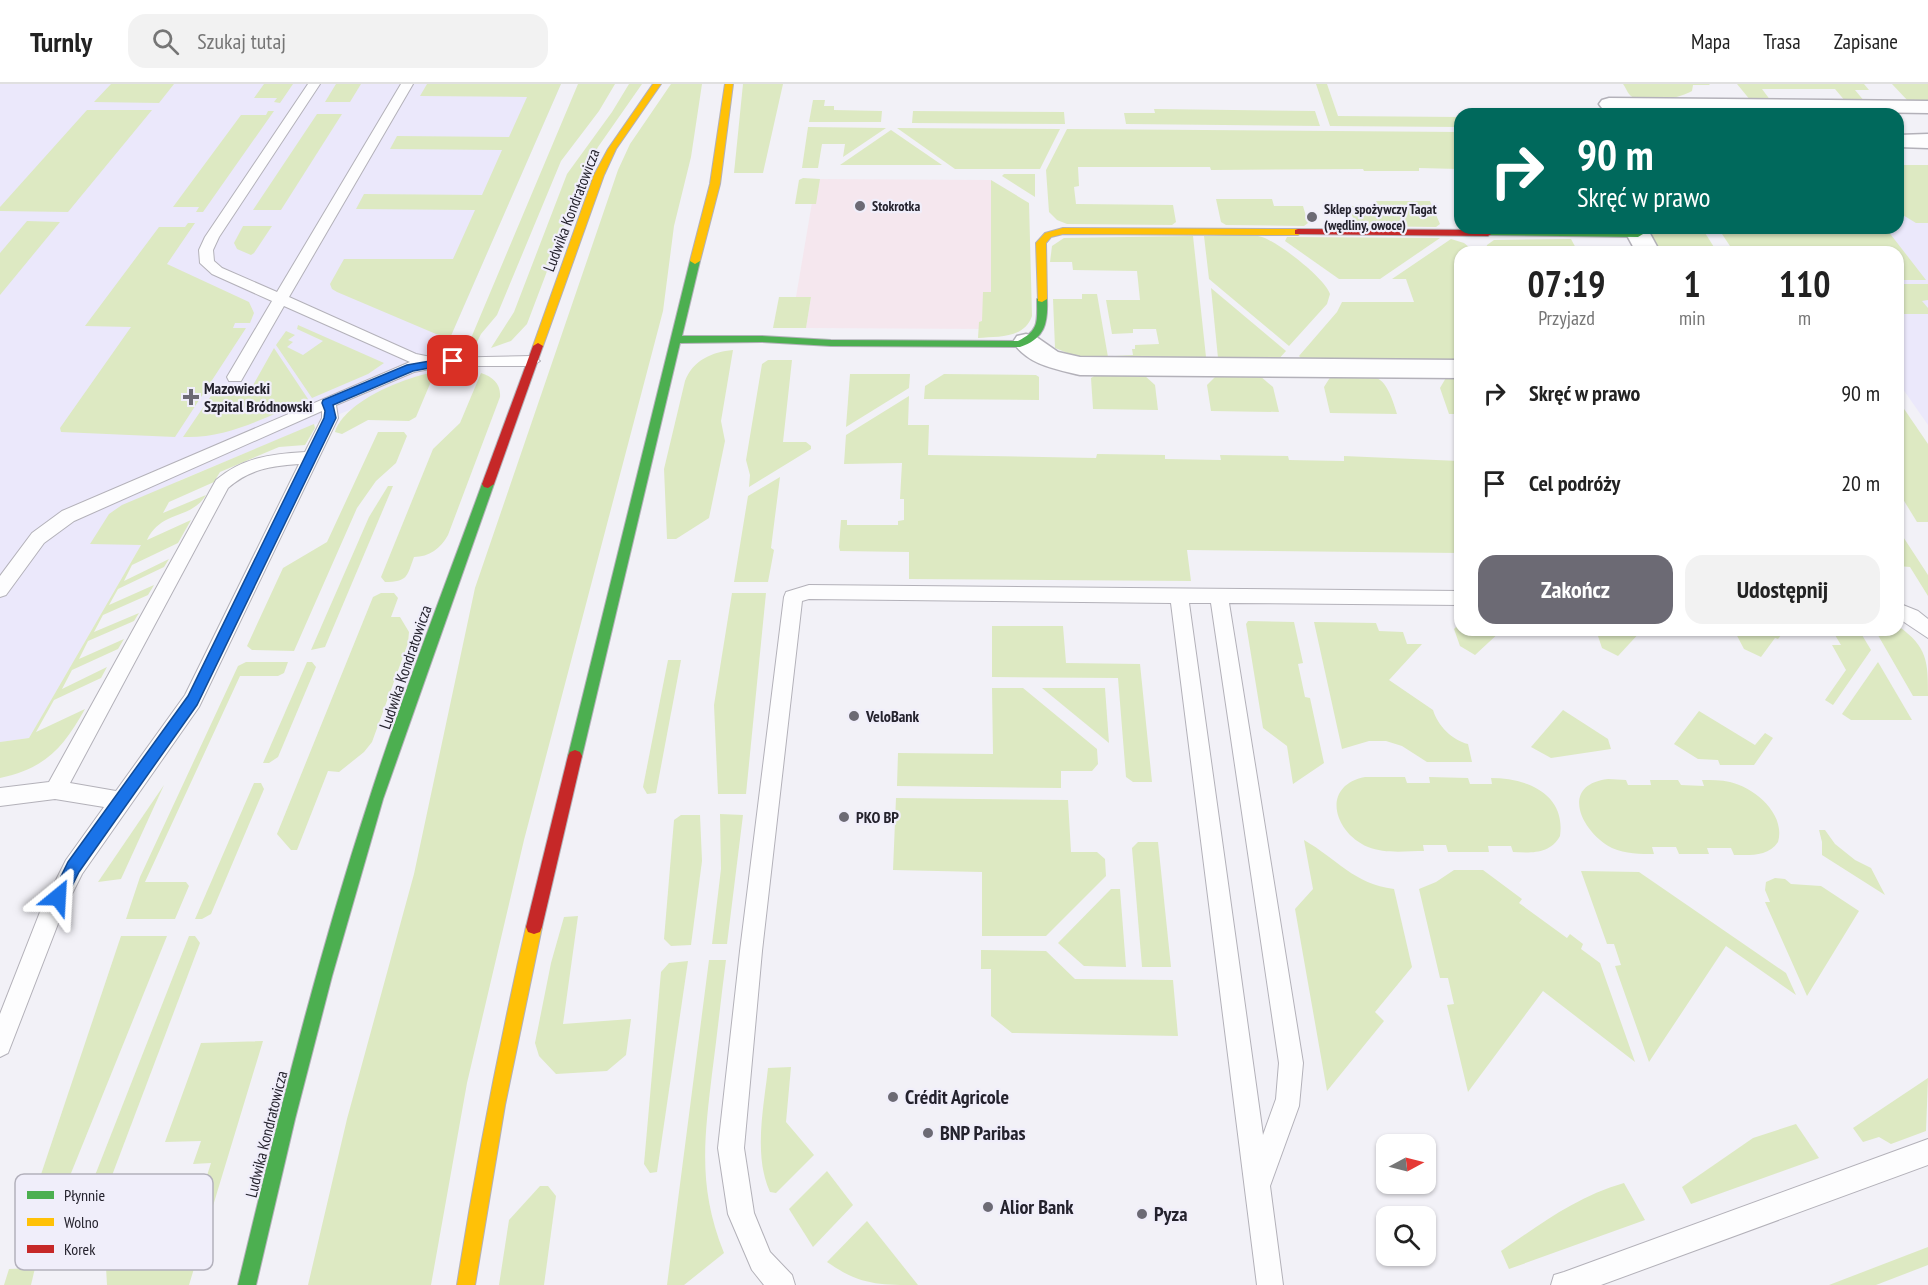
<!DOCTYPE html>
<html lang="pl">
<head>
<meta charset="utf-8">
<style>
	body { margin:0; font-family:"PT Sans Narrow",sans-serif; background:#f2f2f2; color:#222; height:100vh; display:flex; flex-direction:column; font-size:22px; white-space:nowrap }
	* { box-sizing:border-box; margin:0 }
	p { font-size:20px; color:#767676 }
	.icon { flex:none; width:33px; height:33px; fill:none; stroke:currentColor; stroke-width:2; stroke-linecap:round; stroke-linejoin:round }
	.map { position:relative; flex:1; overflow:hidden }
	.details { position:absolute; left:1454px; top:162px; width:450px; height:390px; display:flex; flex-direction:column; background:#fff; border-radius:18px; box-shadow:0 2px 4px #0004 }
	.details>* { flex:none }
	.banner { position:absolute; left:1454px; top:24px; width:450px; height:126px; border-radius:18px; box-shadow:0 2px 4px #0004; background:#00695c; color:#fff; overflow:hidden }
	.needle { width:39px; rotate:83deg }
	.controls { position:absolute; left:1376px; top:1050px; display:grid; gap:12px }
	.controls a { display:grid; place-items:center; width:60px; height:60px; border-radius:12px; background:#fff; box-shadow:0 2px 4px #0004; font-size:30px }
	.pin { position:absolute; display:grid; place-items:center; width:51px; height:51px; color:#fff; margin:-26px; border-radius:12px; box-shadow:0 3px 9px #0006 }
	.me { position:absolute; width:66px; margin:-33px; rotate:27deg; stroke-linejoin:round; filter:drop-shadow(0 0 4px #0008) }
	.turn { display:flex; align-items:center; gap:21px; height:126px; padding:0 24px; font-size:27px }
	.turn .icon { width:78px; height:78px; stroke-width:2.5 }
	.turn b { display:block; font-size:42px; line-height:51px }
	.eta { display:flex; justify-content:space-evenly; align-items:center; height:102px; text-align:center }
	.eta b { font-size:36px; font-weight:600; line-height:42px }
	.primary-button { display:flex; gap:12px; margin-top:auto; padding:12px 24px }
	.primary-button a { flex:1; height:69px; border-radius:18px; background:#6c6a74; color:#fff; font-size:24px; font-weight:600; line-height:69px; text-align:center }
	.primary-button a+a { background:#f2f2f2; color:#222 }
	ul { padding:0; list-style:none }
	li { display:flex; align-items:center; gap:18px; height:90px; padding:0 24px }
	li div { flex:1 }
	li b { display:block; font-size:22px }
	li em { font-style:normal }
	header { display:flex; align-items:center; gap:36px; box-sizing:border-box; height:84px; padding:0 30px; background:#fff; border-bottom:2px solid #e0e0e0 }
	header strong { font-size:28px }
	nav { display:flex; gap:33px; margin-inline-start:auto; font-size:21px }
	.search { width:420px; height:54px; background:#f2f2f2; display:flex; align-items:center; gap:15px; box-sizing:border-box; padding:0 21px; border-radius:18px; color:#767676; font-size:22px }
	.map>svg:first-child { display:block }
</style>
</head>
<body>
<header>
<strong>Turnly</strong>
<div class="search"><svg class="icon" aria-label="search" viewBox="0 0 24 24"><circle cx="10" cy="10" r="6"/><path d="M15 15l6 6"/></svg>Szukaj tutaj</div>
<nav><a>Mapa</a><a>Trasa</a><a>Zapisane</a></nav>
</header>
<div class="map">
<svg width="1928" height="1201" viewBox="0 0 1928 1201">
	<rect width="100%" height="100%" fill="#f2f1f7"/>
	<!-- commercial -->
	<path fill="#f5e7ee" d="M816,95L991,96L992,245L806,244L811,213H796Z"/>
	<!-- built -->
	<g fill="#ebe8fb">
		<path d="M0,0H561L434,291L178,397L29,654L0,658Z"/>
		<path d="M1898,96H1928V341L1898,298V168L1739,144H1898Z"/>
	</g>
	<!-- green -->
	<g fill="#dde9c2">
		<path d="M111,0H174L159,19L94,18Z"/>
		<path d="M264,0H293L280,19L274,18L277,14H254Z"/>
		<path d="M336,0H361L350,18H325Z"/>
		<path d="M427,0H561L450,254L436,250L337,208L332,205L330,200L344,175H453L475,126L356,125L364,110L482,111L502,66L390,65L397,52L509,53L527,13L420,12Z"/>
		<path d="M578,0H615L599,27L561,77L497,231L481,250L473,266H466Z"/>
		<path d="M629,0H642L598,63L585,87L527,240L511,257L491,264L514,228L567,90L612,28Z"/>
		<path d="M671,0H702L691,73L674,142L663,227L524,756L467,999L431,1201H308L347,1035L414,790L475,504L618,86L630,60Z"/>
		<path d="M743,0H783L763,89H734Z"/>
		<path d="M1316,0H1327L1338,32L1459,33V43L1330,42Z"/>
		<path d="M1623,0H1709L1710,1H1693L1692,7C1680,14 1643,23 1631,12C1628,10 1626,4 1623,0Z"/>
		<path d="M1737,0H1864L1869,6H1855L1865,18H1846L1835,5H1762L1771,17H1751Z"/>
		<path d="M1892,0H1928V18H1909Z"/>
		<path d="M813,16H825L824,22H834V26L882,27L881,38H809Z"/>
		<path d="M1154,25L1315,27L1320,42L1126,40L1124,29H1155Z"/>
		<path d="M87,26H152L68,128L0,127V123Z"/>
		<path d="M268,27H274L203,128H196L199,123H173L241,31H266Z"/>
		<path d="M913,27L1064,28L1065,40L912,39Z"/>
		<path d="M317,30H342L281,126H253Z"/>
		<path d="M808,43L886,44L843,73L845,60H822L818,84H802Z"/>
		<path d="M897,44L1060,45L1040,85H955Z"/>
		<path d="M1067,45L1459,48V85L1419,84V87H1364L1363,85L1211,86L1210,83H1078L1079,102L1074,103L1076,120L1173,121L1176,138L1172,141L1067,140L1057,136L1049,128L1046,86Z"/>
		<path d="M891,46L942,81H840Z"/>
		<path d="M1898,81H1928V139H1916L1898,128Z"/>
		<path d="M1004,90H1035V113L1002,92Z"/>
		<path d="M803,94L820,95L816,120H795L799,96Z"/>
		<path d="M991,96L1029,119L1032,232C1024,255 998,252 978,254L979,238L982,237L983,208H991Z"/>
		<path d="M1216,115H1272L1274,122H1303L1308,139L1304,142L1226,141L1221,138Z"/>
		<path d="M1376,117H1430L1440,140L1436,143L1359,142L1355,140L1349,122H1378Z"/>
		<path d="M27,137L60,138L0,211V169Z"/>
		<path d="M188,139H195L167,180L249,218L254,229L250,239H235L233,244H246L175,353L61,348L60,344L131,243L85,242L159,143H185Z"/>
		<path d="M243,142H272L254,169L251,171L237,165L234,159Z"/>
		<path d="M1655,144H1702L1717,168H1656L1646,152Z"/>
		<path d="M1718,144H1859L1862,147H1888L1926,196H1898V168H1734Z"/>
		<path d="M1193,152L1206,273L1202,276L1115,274V272L1133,271L1132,265H1135V261L1159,260L1156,245H1133V249L1112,250L1106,216H1140L1137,187L1073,186L1072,178H1050L1052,162L1064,154Z"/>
		<path d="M1204,152C1222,152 1245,148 1262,153C1278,158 1325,194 1330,210L1327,220L1289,262L1209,195Z"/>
		<path d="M1287,153L1440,154L1380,195H1339L1285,157Z"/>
		<path d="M1451,155L1464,159L1475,168H1460L1459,278L1304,277L1299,272L1337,228L1342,218H1414L1406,195H1392Z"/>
		<path d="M1571,155L1578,168L1486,167L1487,161L1494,156Z"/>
		<path d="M1898,200H1928V216L1922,217L1928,224V230H1898Z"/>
		<path d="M1211,204L1286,267L1277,277H1223L1218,274Z"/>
		<path d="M1082,210H1097L1108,273L1105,276H1085L1055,264L1053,215H1082Z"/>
		<path d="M779,213H811L806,244H773Z"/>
		<path d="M298,241L384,279L368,290L312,314L276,261L286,247L295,251L288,256L293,258L287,263L303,271L323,257L297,245Z"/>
		<path d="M274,264L308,315C268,332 228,355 183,353L217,303H252Z"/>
		<path d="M733,266L721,337L725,357L709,434L676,455H667L664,385L685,297C693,276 712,268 733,266Z"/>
		<path d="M768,276H792L783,358H806L811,362V365L749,403L750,391L746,376L762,280Z"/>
		<path d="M435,288L416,333L409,337L368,336L342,350L335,348C345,317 405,293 435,288Z"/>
		<path d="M481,289C493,293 501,300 500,313L448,451C441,464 429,473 414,473C407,492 408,498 385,498L381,493L433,365L460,339Z"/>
		<path d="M850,290H910L909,304L846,343Z"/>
		<path d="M944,290L1036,291L1039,293V316L924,315L925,302Z"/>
		<path d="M1096,291H1144L1155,301L1158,326L1093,325L1091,294Z"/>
		<path d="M1217,291L1260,292L1273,303L1279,328L1211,327L1207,301Z"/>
		<path d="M1331,292C1375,292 1383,283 1397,330L1330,329L1324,303Z"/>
		<path d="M1447,292H1459V330H1449L1440,304Z"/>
		<path d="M909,312L908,341H929L928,371L1096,374L1097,370L1165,371V375L1221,376L1220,371L1288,372L1289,376L1344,377V372L1459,377V469L1187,466L1191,497L909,495V468L840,467L839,463L841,436H847V441H898V437L904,436V415H900L902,379L844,380L846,351Z"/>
		<path d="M1898,316L1928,360V438H1917L1898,407Z"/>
		<path d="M314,340L315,344L305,361L279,363L220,388L214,398L169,418L163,429L206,411C191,436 161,426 147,456L191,436L178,459L132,481L124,497L169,475L164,483L118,505L109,521L154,501L148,511L103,531L94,548L139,529L134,537L88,557L79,575L124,555L118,565L72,586L62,605L107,583L101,594L54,616L36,648L85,625C63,664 46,684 0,694V658L29,654L141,461L90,460L109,430L122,421Z"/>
		<path d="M378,348H404L407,352L396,379L376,397L357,424L294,567L252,566L247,562L283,484L327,458Z"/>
		<path d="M780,393L771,464L774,466L768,498H734L748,412Z"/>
		<path d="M388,402H393L325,563L311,566L369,433Z"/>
		<path d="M1898,445L1928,491V512L1910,483L1898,482Z"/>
		<path d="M381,509H394L398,514L391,533H400L409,548L408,559L372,658L364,668L339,688L328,687L297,766H291L277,750L373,513Z"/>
		<path d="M732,509H766L746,710H718L714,621Z"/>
		<path d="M1248,537L1294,538L1303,579L1298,580L1305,613L1310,614L1324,679L1293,700L1287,662L1263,644L1246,540Z"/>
		<path d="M1314,538L1376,539L1379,547L1403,548L1407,560H1422L1389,596L1433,626C1438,642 1452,656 1468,660L1472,678H1427L1402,662L1386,657H1369L1342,665Z"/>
		<path d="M1459,540L1460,546H1502L1475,571L1460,562L1454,545Z"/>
		<path d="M992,542H1063L1066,579L1140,580L1152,698H1133L1126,693L1118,594L992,593Z"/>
		<path d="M1898,542C1928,563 1928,578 1928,612H1913L1875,546H1898Z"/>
		<path d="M1596,546H1642L1618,572L1602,564Z"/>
		<path d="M1734,546H1785L1778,555L1775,554L1761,573L1744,565Z"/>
		<path d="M1832,546H1859L1871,566L1833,621L1825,616L1846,586L1832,561H1841Z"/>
		<path d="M668,576H681L656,709L647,710L643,703Z"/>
		<path d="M246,578H288L284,589L278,592H240L145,798H186L189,802L175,835H126L140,793L238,582Z"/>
		<path d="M307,578H312L316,583L278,673L269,679H263Z"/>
		<path d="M1878,578L1912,636H1851L1842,630Z"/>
		<path d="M992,604H1023L1097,665L1098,680L1092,687H1061V704L897,702L898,669L993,670Z"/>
		<path d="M1042,604H1105L1109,659Z"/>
		<path d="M1563,626L1608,655L1611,665L1551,674L1531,663Z"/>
		<path d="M1699,627L1755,661L1765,649L1773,654L1754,681H1720L1718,676L1698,675L1674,660Z"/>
		<path d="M1365,693H1405L1407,699H1430L1429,693L1468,694L1470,700H1492L1491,694C1526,694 1566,709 1560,752C1550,770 1532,769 1513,768L1511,762H1488L1489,768H1448L1446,761H1423L1424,767C1406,767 1385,770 1368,763C1334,749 1320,702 1365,693Z"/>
		<path d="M1608,695L1626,696L1628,701H1651L1650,696H1678L1681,701L1704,702L1702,696C1712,696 1721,696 1730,698C1755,704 1786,730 1778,758C1768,773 1750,771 1734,771L1731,764H1707L1709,770H1679L1676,763H1652L1654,770C1640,770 1626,770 1612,764C1582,749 1558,701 1608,695Z"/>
		<path d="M254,699H261L264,705L211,830L202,835H195Z"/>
		<path d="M164,701L121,795L98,798Z"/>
		<path d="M896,714L1068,716L1071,768H1097L1105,775L1106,792L1046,852H982V788L893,786Z"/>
		<path d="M720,730L743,731L727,860H712L721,785Z"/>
		<path d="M681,731H700L702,777L691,861L671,862L664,855L674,736Z"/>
		<path d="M1819,746H1825L1835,760L1855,776L1871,784L1885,811L1822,771V758Z"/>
		<path d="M1304,756C1337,775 1354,800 1394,805L1412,883L1375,928L1384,937L1327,1007L1295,825L1313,805Z"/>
		<path d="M1138,758H1158L1171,883H1142L1132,764Z"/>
		<path d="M1454,786H1483L1522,815L1519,819L1567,854L1570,850L1583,860L1581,865L1600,879L1635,978L1543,907L1468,1008L1447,921L1454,920L1448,894H1440L1419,805L1436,798Z"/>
		<path d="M1581,787L1639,788L1786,889L1796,911L1726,862L1649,978L1615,882L1621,881L1614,860H1607Z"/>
		<path d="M1775,794L1785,795L1791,800L1821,802L1859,827L1807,912L1765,818H1770L1765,806L1766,798Z"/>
		<path d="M1111,805H1120L1126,883L1084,882L1058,859Z"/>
		<path d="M578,832L563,940L631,935L626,971L607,987L556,990L539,972L535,959L551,879L564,833Z"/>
		<path d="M121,852H167L46,1151L20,1153Z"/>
		<path d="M189,852H195L200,859L94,1139L82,1149L72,1150Z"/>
		<path d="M981,866L1046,867L1075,895L1173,896L1178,952L1012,949L991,932V885H981Z"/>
		<path d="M709,876H726C721,914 717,952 712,990C704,1057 698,1104 724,1169L684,1201H667Z"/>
		<path d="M688,877L657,1088L650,1089L644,1080L661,888L669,879Z"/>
		<path d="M263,957L189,1201H107L106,1183L121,1141L192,1138L211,1079L193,1080L201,1057L165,1058L201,959Z"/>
		<path d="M791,983L786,1038L814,1071L776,1109L770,1108C753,1071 764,1022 768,984Z"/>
		<path d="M1928,994L1926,1047L1891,1060L1879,1053L1863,1058L1853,1044Z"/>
		<path d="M1796,1040L1819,1074L1691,1120L1682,1103L1753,1054Z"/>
		<path d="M827,1087L853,1121L813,1163L789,1125Z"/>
		<path d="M1624,1099L1645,1136L1509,1185L1501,1167C1542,1139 1576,1113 1624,1099Z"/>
		<path d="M540,1102H548L556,1112L544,1201H499L509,1136Z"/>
		<path d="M867,1137L918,1201C878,1201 860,1201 827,1178Z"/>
		<path d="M1928,1163V1181L1876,1201H1829Z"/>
		<path d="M35,1184L31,1201H4L9,1185Z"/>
	</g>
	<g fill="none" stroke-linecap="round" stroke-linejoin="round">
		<defs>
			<g id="lane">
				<path d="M308,0H320L219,153L213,166L214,177L222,184L277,208L401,0H413L289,213L416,270L436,274L532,272L540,277L532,282H446L414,288L336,321L338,334L199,623L82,790L61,832L8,969L0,973V930L40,828L66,776L104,723L55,715L0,722V704L49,698L216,396C243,373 272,370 305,368L322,334V327L74,437L44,459L6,511L0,513V492L32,449L62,427L410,278L284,222L241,297H229L227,293L272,217L212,190L200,179L199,166L205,153ZM299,380L185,611L116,707L70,699L228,404C250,385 271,382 299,380Z"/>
				<path d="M809,501L1460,507V521L1229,519L1303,979L1299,1022L1270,1102L1283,1201H1257L1171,519L809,515L802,517L762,867L744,1064L754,1129L770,1168L792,1191L795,1201H764L752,1186L728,1130L718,1064L740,867L784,513L786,508ZM1189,519H1211L1279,979L1276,1015L1263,1051Z"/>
				<path d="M1898,519L1918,527L1928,535V554L1898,534Z"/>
				<path d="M1928,1055V1081L1601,1201H1551L1554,1191L1564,1188Z"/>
			</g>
			<g id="street">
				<path d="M1609,14L1928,17V29L1602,24L1599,20L1602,16Z"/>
				<path d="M1928,50V64L1898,63V51Z"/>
				<path d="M1623,144H1647L1660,168H1636Z"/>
				<path d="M1026,250L1035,252L1058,268L1080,273L1460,276V294L1080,291C1056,285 1028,281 1013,258L1017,252Z"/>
			</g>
			<g id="fast">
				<path d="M1488,146L1638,147L1643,150L1638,153L1485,151V147Z"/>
				<path d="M695,174L700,177L682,252H762L831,256L1018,257C1040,246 1037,237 1037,215L1042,212L1047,215C1048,239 1045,255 1020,263L831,262L762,258L680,259L582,672L580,676L575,678L570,676L568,672L690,177Z"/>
				<path d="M488,396L494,400L383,715L332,892L295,1035L256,1201H238C277,1038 317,875 369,716C403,609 444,505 482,400Z"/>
			</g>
			<g id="slow">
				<path d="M653,0H661L616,65L604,91L543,262L538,265L534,264L533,262L594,91L608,65Z"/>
				<path d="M725,0H733L720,100L700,177L695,180L690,177L710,100Z"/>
				<path d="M1063,144L1298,145L1303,148L1298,151L1063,150L1051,153L1046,159L1047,215L1042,218L1038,217L1036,159L1045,149Z"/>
				<path d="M534,836L540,838L542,843L505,1021L475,1201H457C476,1081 499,962 526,843L528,838Z"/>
			</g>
			<g id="jam">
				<path d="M1298,145L1488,146L1493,149L1488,152L1295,150V146Z"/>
				<path d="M538,259L543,262L494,400L488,404L484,403L482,400L533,262Z"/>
				<path d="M575,666L580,668L582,672L542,843L540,848L534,850L528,848L526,843L568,672L570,668Z"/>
			</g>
		</defs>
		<!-- lane casing -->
		<use href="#lane" stroke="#b3b1b9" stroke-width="2"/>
		<!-- street casing -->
		<use href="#street" stroke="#b3b1b9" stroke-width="3"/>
		<!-- fast casing -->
		<use href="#fast" stroke="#b3b1b9" stroke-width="2"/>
		<!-- slow casing -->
		<use href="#slow" stroke="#b3b1b9" stroke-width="2"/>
		<!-- jam casing -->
		<use href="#jam" stroke="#b3b1b9" stroke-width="2"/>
		<!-- lane -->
		<use href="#lane" fill="#fdfdfe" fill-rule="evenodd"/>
		<!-- street -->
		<use href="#street" fill="#fdfdfe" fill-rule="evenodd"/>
		<!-- fast -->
		<use href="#fast" fill="#4caf50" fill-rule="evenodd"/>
		<!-- slow -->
		<use href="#slow" fill="#ffc107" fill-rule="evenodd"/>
		<!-- jam -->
		<use href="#jam" fill="#c62828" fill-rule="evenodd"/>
	</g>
	<!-- route -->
	<path fill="#1a73e8" stroke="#114b97" stroke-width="1.5" d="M453,273L457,274V279L413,287L333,321L336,334L197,621L79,788L64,818L58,821L53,818L51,813L68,778L188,612L324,334L325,327L322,319L323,316L407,281Z"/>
	<!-- markers -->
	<g fill="#6c6a74" stroke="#f0eefa" stroke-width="2">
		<circle cx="860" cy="122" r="6"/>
		<circle cx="1312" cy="133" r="6"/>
		<path d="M188 304h6v6h6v6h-6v6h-6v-6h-6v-6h6z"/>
		<circle cx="854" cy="632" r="6"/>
		<circle cx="844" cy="733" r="6"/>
		<circle cx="893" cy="1013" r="6"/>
		<circle cx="928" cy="1049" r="6"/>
		<circle cx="988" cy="1123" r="6"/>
		<circle cx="1142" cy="1130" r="6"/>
	</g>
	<g text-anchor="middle" stroke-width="4.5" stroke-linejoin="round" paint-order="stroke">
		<!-- far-poi labels -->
		<g font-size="14" font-weight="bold" fill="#24222d" stroke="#f0eefa" text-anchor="start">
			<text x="872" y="127">Stokrotka</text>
			<text x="1324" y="130">Sklep spożywczy Tagat<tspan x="1324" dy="16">(wędliny, owoce)</tspan></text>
		</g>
		<!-- street labels -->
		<g font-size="16" fill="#24222d" stroke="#f0eefa">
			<text transform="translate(571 126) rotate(-69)" y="6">Ludwika Kondratowicza</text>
			<text transform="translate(405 583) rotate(-71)" y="6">Ludwika Kondratowicza</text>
			<text transform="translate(266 1050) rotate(-76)" y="6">Ludwika Kondratowicza</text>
		</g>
		<!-- poi labels -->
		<g font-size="16" font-weight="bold" fill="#24222d" stroke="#f0eefa" text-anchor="start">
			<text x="204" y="310">Mazowiecki<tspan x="204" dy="18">Szpital Bródnowski</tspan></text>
			<text x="866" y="638">VeloBank</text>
			<text x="856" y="739">PKO BP</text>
		</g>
		<!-- near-poi labels -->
		<g font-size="20" font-weight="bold" fill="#24222d" stroke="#f0eefa" text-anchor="start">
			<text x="905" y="1020">Crédit Agricole</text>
			<text x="940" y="1056">BNP Paribas</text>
			<text x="1000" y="1130">Alior Bank</text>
			<text x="1154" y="1137">Pyza</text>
		</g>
	</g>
	<!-- legend -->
	<rect x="15" y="1090" width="198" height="96" rx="9" fill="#f0eefa" stroke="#b3b1bc" stroke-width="1.5"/>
	<rect x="27" y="1107" width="27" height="8" fill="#4caf50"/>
	<rect x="27" y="1134" width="27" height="8" fill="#ffc107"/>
	<rect x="27" y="1161" width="27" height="8" fill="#c62828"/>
	<g font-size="16" fill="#24222d">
		<text x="64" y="1117">Płynnie</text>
		<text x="64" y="1144">Wolno</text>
		<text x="64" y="1171">Korek</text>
	</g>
</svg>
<div class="controls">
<a><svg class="needle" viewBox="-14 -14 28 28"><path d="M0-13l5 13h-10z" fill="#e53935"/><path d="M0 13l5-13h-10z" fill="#767676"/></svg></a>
<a><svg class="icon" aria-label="search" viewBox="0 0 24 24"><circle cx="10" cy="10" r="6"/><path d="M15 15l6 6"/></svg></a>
</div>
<div class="pin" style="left:453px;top:277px;background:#d93025"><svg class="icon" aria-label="arrive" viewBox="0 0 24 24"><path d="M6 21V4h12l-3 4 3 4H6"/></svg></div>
<svg class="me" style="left:58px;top:813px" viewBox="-20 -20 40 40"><path d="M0-17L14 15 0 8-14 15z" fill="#1a73e8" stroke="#fff" stroke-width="4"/></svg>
<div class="banner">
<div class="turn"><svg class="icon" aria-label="right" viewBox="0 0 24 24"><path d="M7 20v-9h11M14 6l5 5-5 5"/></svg><div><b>90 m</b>Skręć w prawo</div></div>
</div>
<section class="details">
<div class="eta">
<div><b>07:19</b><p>Przyjazd</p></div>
<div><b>1</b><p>min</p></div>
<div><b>110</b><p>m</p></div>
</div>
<ul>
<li><svg class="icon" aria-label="right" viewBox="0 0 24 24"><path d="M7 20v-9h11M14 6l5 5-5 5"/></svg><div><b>Skręć w prawo</b></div><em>90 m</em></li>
<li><svg class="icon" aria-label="arrive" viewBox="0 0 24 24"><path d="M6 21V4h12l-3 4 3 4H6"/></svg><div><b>Cel podróży</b></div><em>20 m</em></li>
</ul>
<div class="primary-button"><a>Zakończ</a><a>Udostępnij</a></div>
</section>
</div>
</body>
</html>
